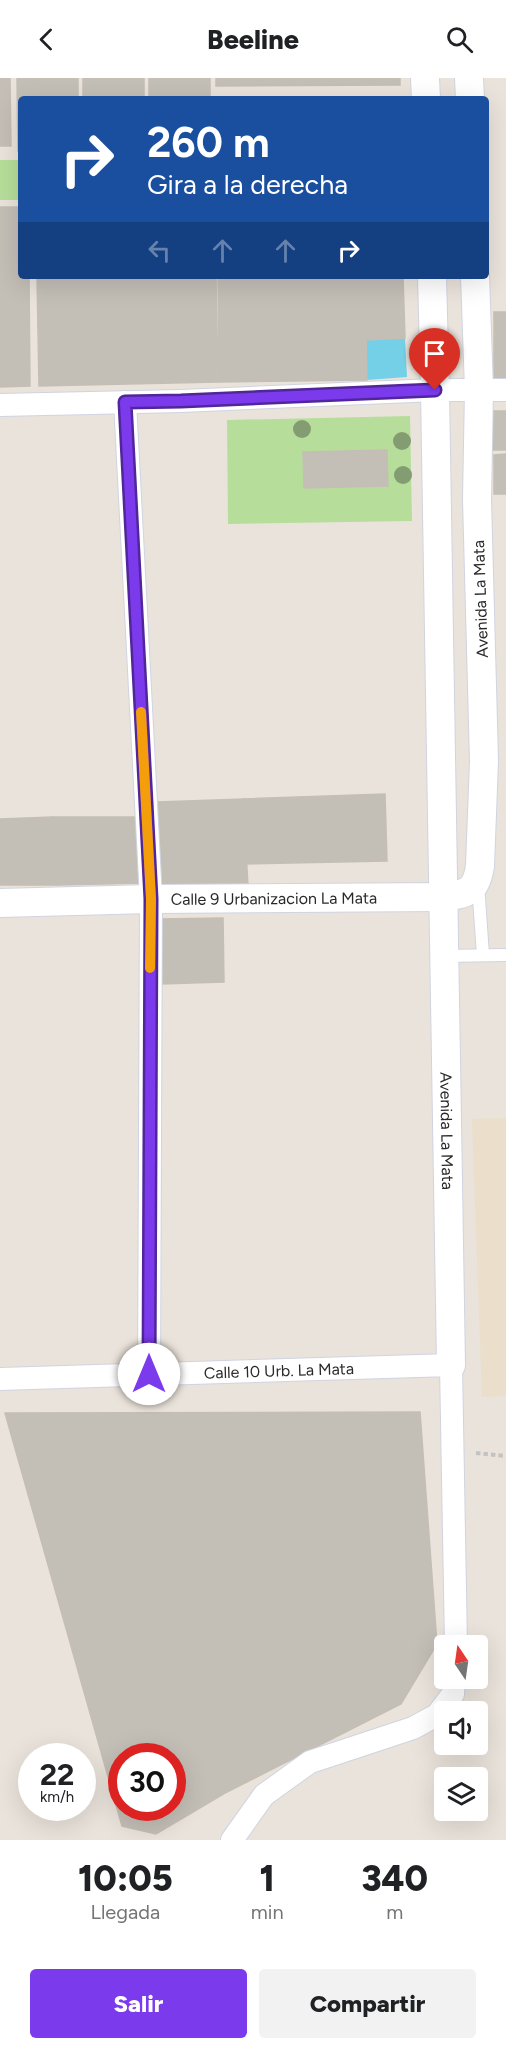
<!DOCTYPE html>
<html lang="es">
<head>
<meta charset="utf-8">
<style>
	body { margin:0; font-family:Figtree,sans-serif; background:#f2f2f2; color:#202124; height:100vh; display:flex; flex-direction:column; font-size:22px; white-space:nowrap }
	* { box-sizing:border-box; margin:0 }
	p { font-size:20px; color:#757577 }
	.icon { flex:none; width:33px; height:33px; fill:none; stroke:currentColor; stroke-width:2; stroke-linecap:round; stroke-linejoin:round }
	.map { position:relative; height:1762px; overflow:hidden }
	.drawer { display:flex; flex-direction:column; background:#fff; flex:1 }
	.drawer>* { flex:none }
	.banner { position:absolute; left:18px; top:18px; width:471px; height:183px; border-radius:6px; box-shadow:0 6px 24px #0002; background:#1a4fa0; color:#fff; overflow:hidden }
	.needle { width:39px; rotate:347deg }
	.tools { position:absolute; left:434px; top:1557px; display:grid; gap:12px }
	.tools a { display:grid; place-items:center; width:54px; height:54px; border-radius:6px; background:#fff; box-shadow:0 6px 24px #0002; font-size:30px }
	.speed { position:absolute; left:18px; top:1665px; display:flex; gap:12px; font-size:30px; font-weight:700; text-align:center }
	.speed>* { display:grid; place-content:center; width:78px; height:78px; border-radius:50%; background:#fff; box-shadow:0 6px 24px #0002; line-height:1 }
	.speed small { font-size:15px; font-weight:400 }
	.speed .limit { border:9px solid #d22; background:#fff; color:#111 }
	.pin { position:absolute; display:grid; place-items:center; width:51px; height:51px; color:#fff; margin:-62px -26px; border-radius:50% 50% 50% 0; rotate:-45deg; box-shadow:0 0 6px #0007 }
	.pin .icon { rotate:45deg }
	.me { position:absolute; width:66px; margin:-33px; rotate:0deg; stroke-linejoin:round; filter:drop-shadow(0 0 4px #0008) }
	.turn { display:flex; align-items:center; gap:21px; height:126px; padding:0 30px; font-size:27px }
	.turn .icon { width:78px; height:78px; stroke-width:2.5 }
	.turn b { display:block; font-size:42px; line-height:51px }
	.lanes { display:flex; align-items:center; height:57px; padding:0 30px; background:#0003; justify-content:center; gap:30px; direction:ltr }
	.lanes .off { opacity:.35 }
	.eta { display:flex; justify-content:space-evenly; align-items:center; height:102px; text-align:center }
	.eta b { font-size:36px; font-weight:800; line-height:42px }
	.button { display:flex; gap:12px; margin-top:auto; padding:12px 30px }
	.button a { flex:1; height:69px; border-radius:6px; background:#7c3aed; color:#fff; font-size:24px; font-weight:800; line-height:69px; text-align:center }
	.button a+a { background:#f2f2f2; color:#202124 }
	header { display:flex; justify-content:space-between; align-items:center; height:78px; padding:0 30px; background:#fff; font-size:27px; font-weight:800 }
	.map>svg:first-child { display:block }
</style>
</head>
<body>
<header><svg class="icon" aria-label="back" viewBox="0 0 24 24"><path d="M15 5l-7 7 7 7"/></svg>Beeline<svg class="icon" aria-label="search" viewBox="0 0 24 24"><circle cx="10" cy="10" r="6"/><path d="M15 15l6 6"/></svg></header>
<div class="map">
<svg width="506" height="1762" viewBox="0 0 506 1762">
	<rect width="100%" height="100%" fill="#eae3db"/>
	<!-- education -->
	<path fill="#ebdfcb" d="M506,1040V1318L482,1319L472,1041Z"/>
	<!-- green -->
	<g fill="#b6de9a">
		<rect x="0" y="82" width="21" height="40"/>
		<path d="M410,338L412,443L228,446L227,342Z"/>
	</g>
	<!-- water -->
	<path fill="#73d0e7" d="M405,260L407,299L367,302L366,262Z"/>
	<!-- building -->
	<g fill="#c3beb6" stroke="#c5beb5" stroke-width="1.5" fill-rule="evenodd">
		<path d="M0,0H10L11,68H0Z"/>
		<path d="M17,0H78V21H21V73H18Z"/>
		<rect x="83" y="0" width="61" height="21"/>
		<rect x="149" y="0" width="61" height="21"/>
		<path d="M216,0H400V7L216,8Z"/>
		<path d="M0,129H21V198H29L30,308L0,309Z"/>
		<path d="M37,198H216L218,304L39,308Z"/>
		<path d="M218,198H403L405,260L366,262L367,302L219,304Z"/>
		<rect x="494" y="234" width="12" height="73"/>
		<path d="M491,333H506V372H492Z"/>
		<path d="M387,372L388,408L304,410L303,374Z"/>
		<path d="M506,376V416H494V377Z"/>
		<path d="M385,716L387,783L244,786L243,721Z"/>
		<path d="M243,721L248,808L163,812L158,724Z"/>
		<path d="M52,739L58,807H0V741Z"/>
		<path d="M52,739H140L142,805L58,807Z"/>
		<path d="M223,840L224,904L160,906L159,841Z"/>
		<path d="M420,1334L437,1566L401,1626L225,1715L156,1756L122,1748L5,1335ZM122,1678H172V1730H122Z"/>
	</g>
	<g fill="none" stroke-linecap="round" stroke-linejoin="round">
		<defs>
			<g id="service">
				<path d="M478,806L483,877"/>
				<path d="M444,878L506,877"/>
			</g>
			<g id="minor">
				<path d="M125,324L151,821L149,1296"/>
				<path d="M0,327L181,323L435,312H506"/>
				<path id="s1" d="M0,1301L451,1287L456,1568"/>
				<path d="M232,1762L264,1717L310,1684L413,1650L437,1637L453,1616L454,1600"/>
			</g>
			<g id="tertiary">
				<path d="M425,0L426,21"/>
				<path d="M469,0L470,21"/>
				<path id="s2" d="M432,198L435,312L451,1287"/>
				<path id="s3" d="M0,825L151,821L442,819C466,816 476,815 480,788L484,683L477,421L479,311L475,198"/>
			</g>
		</defs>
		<!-- service casing -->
		<use href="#service" stroke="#d0d4e1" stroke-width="14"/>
		<!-- minor casing -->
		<use href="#minor" stroke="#d0d4e1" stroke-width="24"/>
		<!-- tertiary casing -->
		<use href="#tertiary" stroke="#d0d4e1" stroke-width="30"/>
		<!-- path -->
		<path stroke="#c3c3c3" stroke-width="4" stroke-dasharray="4.5 3" stroke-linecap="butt" d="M476,1375L506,1378"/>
		<!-- service -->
		<use href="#service" stroke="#fff" stroke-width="12"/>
		<!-- minor -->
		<use href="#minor" stroke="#fff" stroke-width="22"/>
		<!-- tertiary -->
		<use href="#tertiary" stroke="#fff" stroke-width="28"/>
	</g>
	<!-- trees -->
	<g fill="#849c72">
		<circle cx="302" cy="351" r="9"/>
		<circle cx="402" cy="363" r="9"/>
		<circle cx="403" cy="397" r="9"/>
	</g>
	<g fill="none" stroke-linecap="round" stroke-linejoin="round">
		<defs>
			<path id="route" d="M149,1296L151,821L125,324L181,323L435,312"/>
		</defs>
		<!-- route casing -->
		<use href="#route" stroke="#51269a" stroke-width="15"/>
		<!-- route -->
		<use href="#route" stroke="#7c3aed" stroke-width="10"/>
		<!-- slow -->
		<path stroke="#f59e0b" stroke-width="10" d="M141,634L151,821L150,890"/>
	</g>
	<g text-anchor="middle" stroke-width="6" stroke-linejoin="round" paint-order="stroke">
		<!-- street labels -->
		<g font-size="16" fill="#292929" stroke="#fff">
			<text transform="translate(480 521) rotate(-92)" y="6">Avenida La Mata</text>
			<text dy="6" stroke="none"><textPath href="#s3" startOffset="274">Calle 9 Urbanizacion La Mata</textPath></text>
			<text dy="6" stroke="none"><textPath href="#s2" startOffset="855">Avenida La Mata</textPath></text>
			<text dy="6" stroke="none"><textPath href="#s1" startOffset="279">Calle 10 Urb. La Mata</textPath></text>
		</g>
	</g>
</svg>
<div class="tools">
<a><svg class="needle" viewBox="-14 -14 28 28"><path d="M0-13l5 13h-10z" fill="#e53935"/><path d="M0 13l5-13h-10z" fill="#757577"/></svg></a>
<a><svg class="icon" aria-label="sound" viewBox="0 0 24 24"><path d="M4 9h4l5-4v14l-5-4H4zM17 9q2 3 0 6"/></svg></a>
<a><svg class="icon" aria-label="layers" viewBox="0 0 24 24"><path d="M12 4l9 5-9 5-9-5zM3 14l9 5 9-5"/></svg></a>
</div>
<div class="speed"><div>22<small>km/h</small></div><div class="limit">30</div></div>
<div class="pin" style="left:435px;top:312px;background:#d93025"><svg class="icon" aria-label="arrive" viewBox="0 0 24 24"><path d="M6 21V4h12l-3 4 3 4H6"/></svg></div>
<svg class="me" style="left:149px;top:1296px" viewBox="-20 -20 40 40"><circle r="19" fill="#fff"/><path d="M0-13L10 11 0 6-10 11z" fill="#7c3aed"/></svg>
<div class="banner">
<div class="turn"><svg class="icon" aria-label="right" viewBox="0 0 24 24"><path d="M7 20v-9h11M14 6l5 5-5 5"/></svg><div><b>260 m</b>Gira a la derecha</div></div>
<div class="lanes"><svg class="icon off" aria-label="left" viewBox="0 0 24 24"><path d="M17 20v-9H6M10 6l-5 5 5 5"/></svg><svg class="icon off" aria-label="ahead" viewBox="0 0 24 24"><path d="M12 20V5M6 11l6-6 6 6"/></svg><svg class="icon off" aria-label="ahead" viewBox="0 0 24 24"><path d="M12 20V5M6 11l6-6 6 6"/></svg><svg class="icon" aria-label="right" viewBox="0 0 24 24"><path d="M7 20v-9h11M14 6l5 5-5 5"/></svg></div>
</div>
</div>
<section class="drawer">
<div class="eta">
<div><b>10:05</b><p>Llegada</p></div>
<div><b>1</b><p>min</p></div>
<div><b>340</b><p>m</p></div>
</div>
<div class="button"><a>Salir</a><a>Compartir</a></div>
</section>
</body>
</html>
